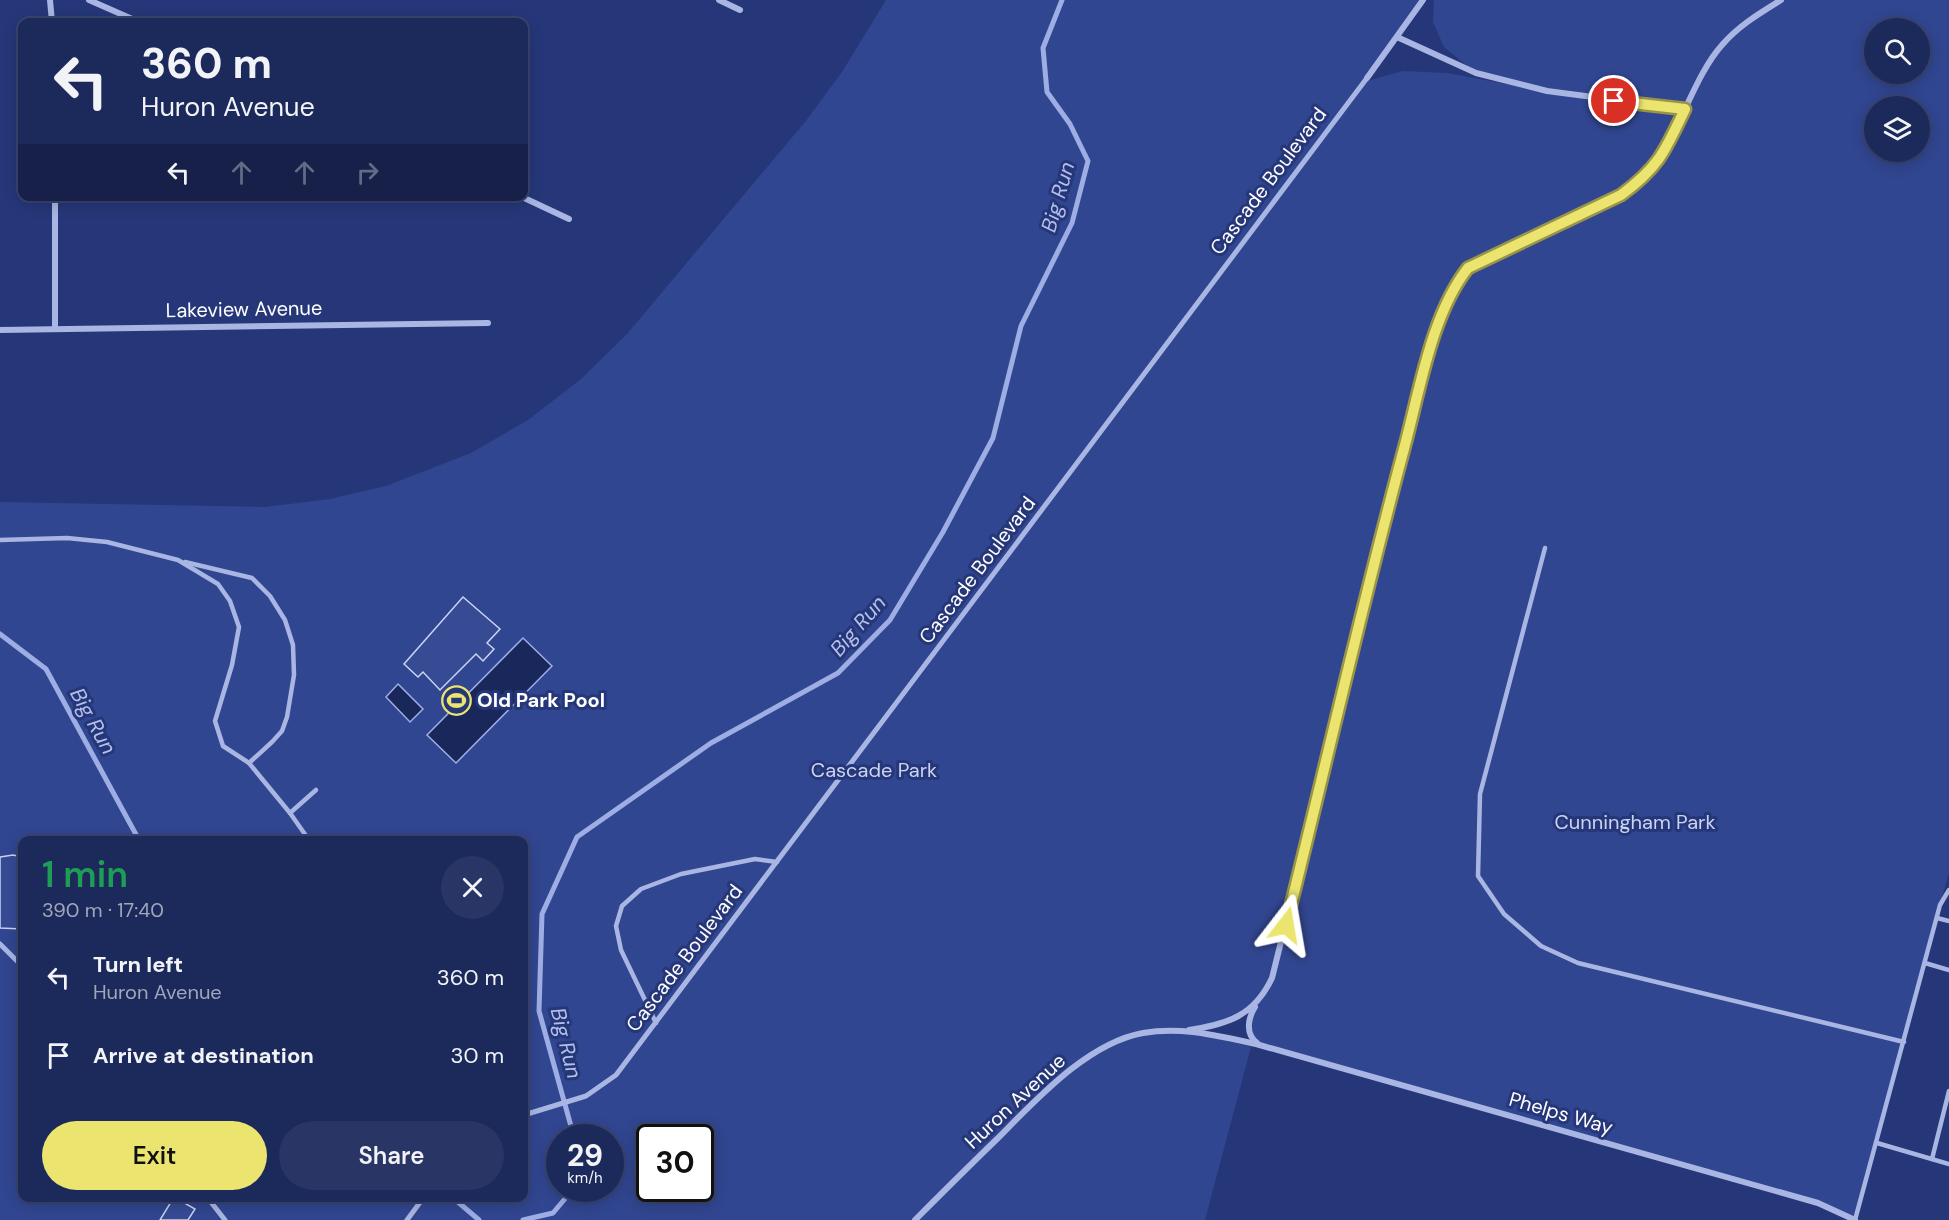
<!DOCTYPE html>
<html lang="en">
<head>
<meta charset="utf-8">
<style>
	body { margin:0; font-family:"DM Sans",sans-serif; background:#293564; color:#f1f3f6; height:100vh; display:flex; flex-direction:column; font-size:22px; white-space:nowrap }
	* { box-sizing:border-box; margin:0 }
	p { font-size:20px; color:#a0a6bb }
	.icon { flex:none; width:33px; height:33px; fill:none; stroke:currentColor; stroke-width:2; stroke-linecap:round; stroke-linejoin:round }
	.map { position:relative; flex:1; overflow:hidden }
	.panel { position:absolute; left:18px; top:836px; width:510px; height:366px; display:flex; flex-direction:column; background:#1c295b; border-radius:12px; box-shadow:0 3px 15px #0003,0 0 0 2px #3a4571 }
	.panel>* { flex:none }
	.banner { position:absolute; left:18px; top:18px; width:510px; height:183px; border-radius:12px; box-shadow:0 3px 15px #0003,0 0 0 2px #3a4571; background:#1c295b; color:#f1f3f6; overflow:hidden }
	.tools { position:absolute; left:1864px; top:18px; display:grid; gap:12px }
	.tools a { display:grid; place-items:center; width:66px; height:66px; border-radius:50%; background:#1c295b; box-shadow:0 3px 15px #0003,0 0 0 2px #3a4571; font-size:30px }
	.speed { position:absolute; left:546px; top:1124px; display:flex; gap:12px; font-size:30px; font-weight:700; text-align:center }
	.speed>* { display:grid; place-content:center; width:78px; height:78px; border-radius:50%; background:#1c295b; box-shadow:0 3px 15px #0003,0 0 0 2px #3a4571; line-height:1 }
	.speed small { font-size:15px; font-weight:400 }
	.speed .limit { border:3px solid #111; border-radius:9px; background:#fff; color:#111 }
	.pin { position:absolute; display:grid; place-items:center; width:51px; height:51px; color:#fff; margin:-26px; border:3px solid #fff; border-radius:50%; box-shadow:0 2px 6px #0007 }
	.me { position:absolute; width:66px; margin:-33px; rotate:14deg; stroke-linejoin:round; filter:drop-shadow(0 0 4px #0008) }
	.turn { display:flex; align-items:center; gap:21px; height:126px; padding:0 24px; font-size:27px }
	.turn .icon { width:78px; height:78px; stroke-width:2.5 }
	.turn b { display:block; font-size:42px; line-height:51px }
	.lanes { display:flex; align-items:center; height:57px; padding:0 24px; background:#0003; justify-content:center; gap:30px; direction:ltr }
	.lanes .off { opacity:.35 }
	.round { display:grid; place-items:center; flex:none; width:63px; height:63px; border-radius:32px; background:#293564 }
	.head { display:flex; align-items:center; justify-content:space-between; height:102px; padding:0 24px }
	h1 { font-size:36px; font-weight:600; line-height:45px; color:#1e9e55 }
	.action { display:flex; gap:12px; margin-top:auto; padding:12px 24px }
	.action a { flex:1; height:69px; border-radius:36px; background:#ebe56f; color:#111; font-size:24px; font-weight:600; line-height:69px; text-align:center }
	.action a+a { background:#293564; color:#f1f3f6 }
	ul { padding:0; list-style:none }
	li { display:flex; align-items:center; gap:18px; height:78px; padding:0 24px }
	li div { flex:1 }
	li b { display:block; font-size:22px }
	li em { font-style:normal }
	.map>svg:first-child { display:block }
</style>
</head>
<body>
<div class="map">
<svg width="1949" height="1220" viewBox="0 0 1949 1220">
	<rect width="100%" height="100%" fill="#263779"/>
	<!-- green -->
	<path fill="#314690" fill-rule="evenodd" d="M886,0H1423L1364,82L1403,71L1447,73L1534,89L1476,73L1444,47L1433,22L1434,0H1949V872L1855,1220L1818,1203L1256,1044L1249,1033L1252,1012L1191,1031L1251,1047L1205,1220H0V502L265,507L330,499L386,486L471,453L528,420L581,379L627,334L805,122L842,72ZM1875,28H1920V74H1875ZM1875,106H1920V152H1875ZM22,840H524V1197H22ZM560,1137H610V1188H560ZM650,1137H700V1188H650Z"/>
	<!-- water -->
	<g fill="#1a275a" stroke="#9eaee4" stroke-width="1.5">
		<path d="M523,638L552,666L456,763L427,735Z"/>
		<path d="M398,684L423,709L410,722L386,697Z"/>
	</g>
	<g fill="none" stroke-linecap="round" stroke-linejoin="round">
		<!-- stream -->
		<g stroke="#9eaee4" stroke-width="5">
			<path d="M0,634L46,669L139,840"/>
			<path d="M574,1137L539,1011L542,914L577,837L711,743L838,673L890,620L943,532L993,438L1021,326L1072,223L1088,161L1070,124L1047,92L1043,48L1062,0"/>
			<path d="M452,1197L479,1220"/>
			<path d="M523,1220L553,1213L574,1188"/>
		</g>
	</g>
	<!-- building -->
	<g fill="#374b95" stroke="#cbd4f3" stroke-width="1.5">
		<path d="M463,597L500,629L487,643L494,649L483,661L476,654L440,690L423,672L418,677L404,664Z"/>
		<path d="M13,855L22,857V929L0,928V857Z"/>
		<path d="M174,1197L195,1209L188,1220H160Z"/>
	</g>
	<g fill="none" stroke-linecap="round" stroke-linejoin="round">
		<!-- service -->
		<g stroke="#a9b6e3" stroke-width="4.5">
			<path d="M0,540L67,538L107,542L178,560L218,584L230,601L239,627L232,665L215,721L223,746L249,763L290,813L309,840"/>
			<path d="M1545,548L1480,794L1478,876L1504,914L1541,946L1578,963L1904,1042"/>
			<path d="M185,562L252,578L270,596L285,620L293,645L294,675L287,717L282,731L272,742L249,763"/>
			<path d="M290,813L316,790"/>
			<path d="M1937,918L1949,921"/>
			<path d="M1925,963L1949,970"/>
			<path d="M656,1023L621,950L616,926L622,906L641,889L681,874L755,859L777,862"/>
			<path d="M1877,1143L1949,1164"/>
			<path d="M1932,1159L1949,1091"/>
			<path d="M1855,1220L1940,905L1949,890"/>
		</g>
		<!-- pedestrian -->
		<g stroke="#a9b6e3" stroke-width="5">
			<path d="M0,944L22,966"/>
			<path d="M524,1115L586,1096L616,1075L1367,78"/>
			<path d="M207,1197L225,1220"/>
			<path d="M407,1220L424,1197"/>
		</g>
		<!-- minor -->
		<g stroke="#a9b6e3" stroke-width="6">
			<path d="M50,0L52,22"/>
			<path d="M89,0L139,22"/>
			<path d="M719,0L740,10"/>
			<path d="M1367,78L1423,0"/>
			<path d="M1685,109C1695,88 1706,63 1722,45C1738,26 1760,13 1781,0"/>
			<path d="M520,196L569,219"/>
			<path d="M55,328V196"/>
			<path d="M0,330L488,323"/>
			<path d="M1255,1007C1248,1018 1245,1034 1257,1043"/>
			<path d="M1189,1030C1228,1024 1254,1016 1272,978L1391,500L1426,367L1454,285L1468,268L1582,216L1621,196L1643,179L1662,157L1685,109L1547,91L1476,73L1397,37"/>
			<path d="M915,1220C942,1193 969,1166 997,1139C1035,1101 1087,1043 1143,1033C1182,1026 1218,1036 1256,1044L1818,1203L1855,1220"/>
		</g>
	</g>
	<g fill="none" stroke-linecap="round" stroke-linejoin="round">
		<defs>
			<path id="route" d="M1286,925C1326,765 1362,604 1405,445C1420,389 1432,313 1468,268L1621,195C1659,167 1665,151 1685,109L1614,101"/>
		</defs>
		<!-- route casing -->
		<use href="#route" stroke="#999548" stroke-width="15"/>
		<!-- route -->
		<use href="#route" stroke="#ebe56f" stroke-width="10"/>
	</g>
	<!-- icons -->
	<defs>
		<symbol id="stadium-ring" viewBox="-11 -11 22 22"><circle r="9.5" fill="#263779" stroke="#ebe56f" stroke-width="1.5"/><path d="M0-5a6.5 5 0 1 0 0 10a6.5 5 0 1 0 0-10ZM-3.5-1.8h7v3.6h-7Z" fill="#ebe56f"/></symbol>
	</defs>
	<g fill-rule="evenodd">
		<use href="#stadium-ring" x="440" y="684" width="33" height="33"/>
	</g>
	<g text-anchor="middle" stroke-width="6" stroke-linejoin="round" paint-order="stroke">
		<!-- street labels -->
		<g font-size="20" fill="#fff" stroke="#263779">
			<text transform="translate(1268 181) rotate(-53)" y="7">Cascade Boulevard</text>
			<text transform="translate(244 309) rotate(-1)" y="7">Lakeview Avenue</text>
			<text transform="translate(977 570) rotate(-53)" y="7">Cascade Boulevard</text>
			<text transform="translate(684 958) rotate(-53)" y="7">Cascade Boulevard</text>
			<text transform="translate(1015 1101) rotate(-43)" y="7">Huron Avenue</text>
			<text transform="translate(1561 1113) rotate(16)" y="7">Phelps Way</text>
		</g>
		<!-- poi labels -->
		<g font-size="20" font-weight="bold" fill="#fff" stroke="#263779" text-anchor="start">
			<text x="477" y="707">Old Park Pool</text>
		</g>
		<!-- park labels -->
		<g font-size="20" fill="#cbd4f3" stroke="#263779">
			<text x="874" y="777">Cascade Park</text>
			<text x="1635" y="829">Cunningham Park</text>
		</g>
		<!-- water labels -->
		<g font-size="21" font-style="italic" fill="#b4c0eb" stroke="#263779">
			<text transform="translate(1058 197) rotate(-74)" y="7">Big Run</text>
			<text transform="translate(858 626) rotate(-49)" y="7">Big Run</text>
			<text transform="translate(93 721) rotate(61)" y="7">Big Run</text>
			<text transform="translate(566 1043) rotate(76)" y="7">Big Run</text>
		</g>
	</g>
</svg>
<div class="tools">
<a><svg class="icon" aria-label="search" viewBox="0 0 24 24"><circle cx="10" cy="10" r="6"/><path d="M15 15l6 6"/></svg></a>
<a><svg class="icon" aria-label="layers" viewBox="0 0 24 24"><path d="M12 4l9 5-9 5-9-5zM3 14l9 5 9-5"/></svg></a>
</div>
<div class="speed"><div>29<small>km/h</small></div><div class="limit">30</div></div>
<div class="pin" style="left:1614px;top:101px;background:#d93025"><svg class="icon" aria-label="arrive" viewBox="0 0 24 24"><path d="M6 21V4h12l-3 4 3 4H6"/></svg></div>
<svg class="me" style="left:1286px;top:925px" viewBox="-20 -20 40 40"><path d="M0-17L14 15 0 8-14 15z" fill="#ebe56f" stroke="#fff" stroke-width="4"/></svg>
<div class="banner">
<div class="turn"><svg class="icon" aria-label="left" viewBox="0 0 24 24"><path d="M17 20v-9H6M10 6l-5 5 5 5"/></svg><div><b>360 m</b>Huron Avenue</div></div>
<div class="lanes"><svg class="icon" aria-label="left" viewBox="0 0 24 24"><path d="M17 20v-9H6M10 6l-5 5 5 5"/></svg><svg class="icon off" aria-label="ahead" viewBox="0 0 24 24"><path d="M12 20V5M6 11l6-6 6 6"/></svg><svg class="icon off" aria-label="ahead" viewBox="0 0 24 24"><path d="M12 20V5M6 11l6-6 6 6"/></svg><svg class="icon off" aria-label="right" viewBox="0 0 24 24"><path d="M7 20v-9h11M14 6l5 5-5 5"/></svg></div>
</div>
<section class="panel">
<div class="head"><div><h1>1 min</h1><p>390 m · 17:40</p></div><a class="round"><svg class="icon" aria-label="close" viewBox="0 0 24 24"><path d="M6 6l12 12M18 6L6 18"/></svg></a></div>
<ul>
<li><svg class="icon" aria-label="left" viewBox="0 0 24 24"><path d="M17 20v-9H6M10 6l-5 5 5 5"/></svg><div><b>Turn left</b><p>Huron Avenue</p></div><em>360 m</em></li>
<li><svg class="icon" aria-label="arrive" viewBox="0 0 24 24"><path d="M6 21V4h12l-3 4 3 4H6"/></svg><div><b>Arrive at destination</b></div><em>30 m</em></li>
</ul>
<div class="action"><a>Exit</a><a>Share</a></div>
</section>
</div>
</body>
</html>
